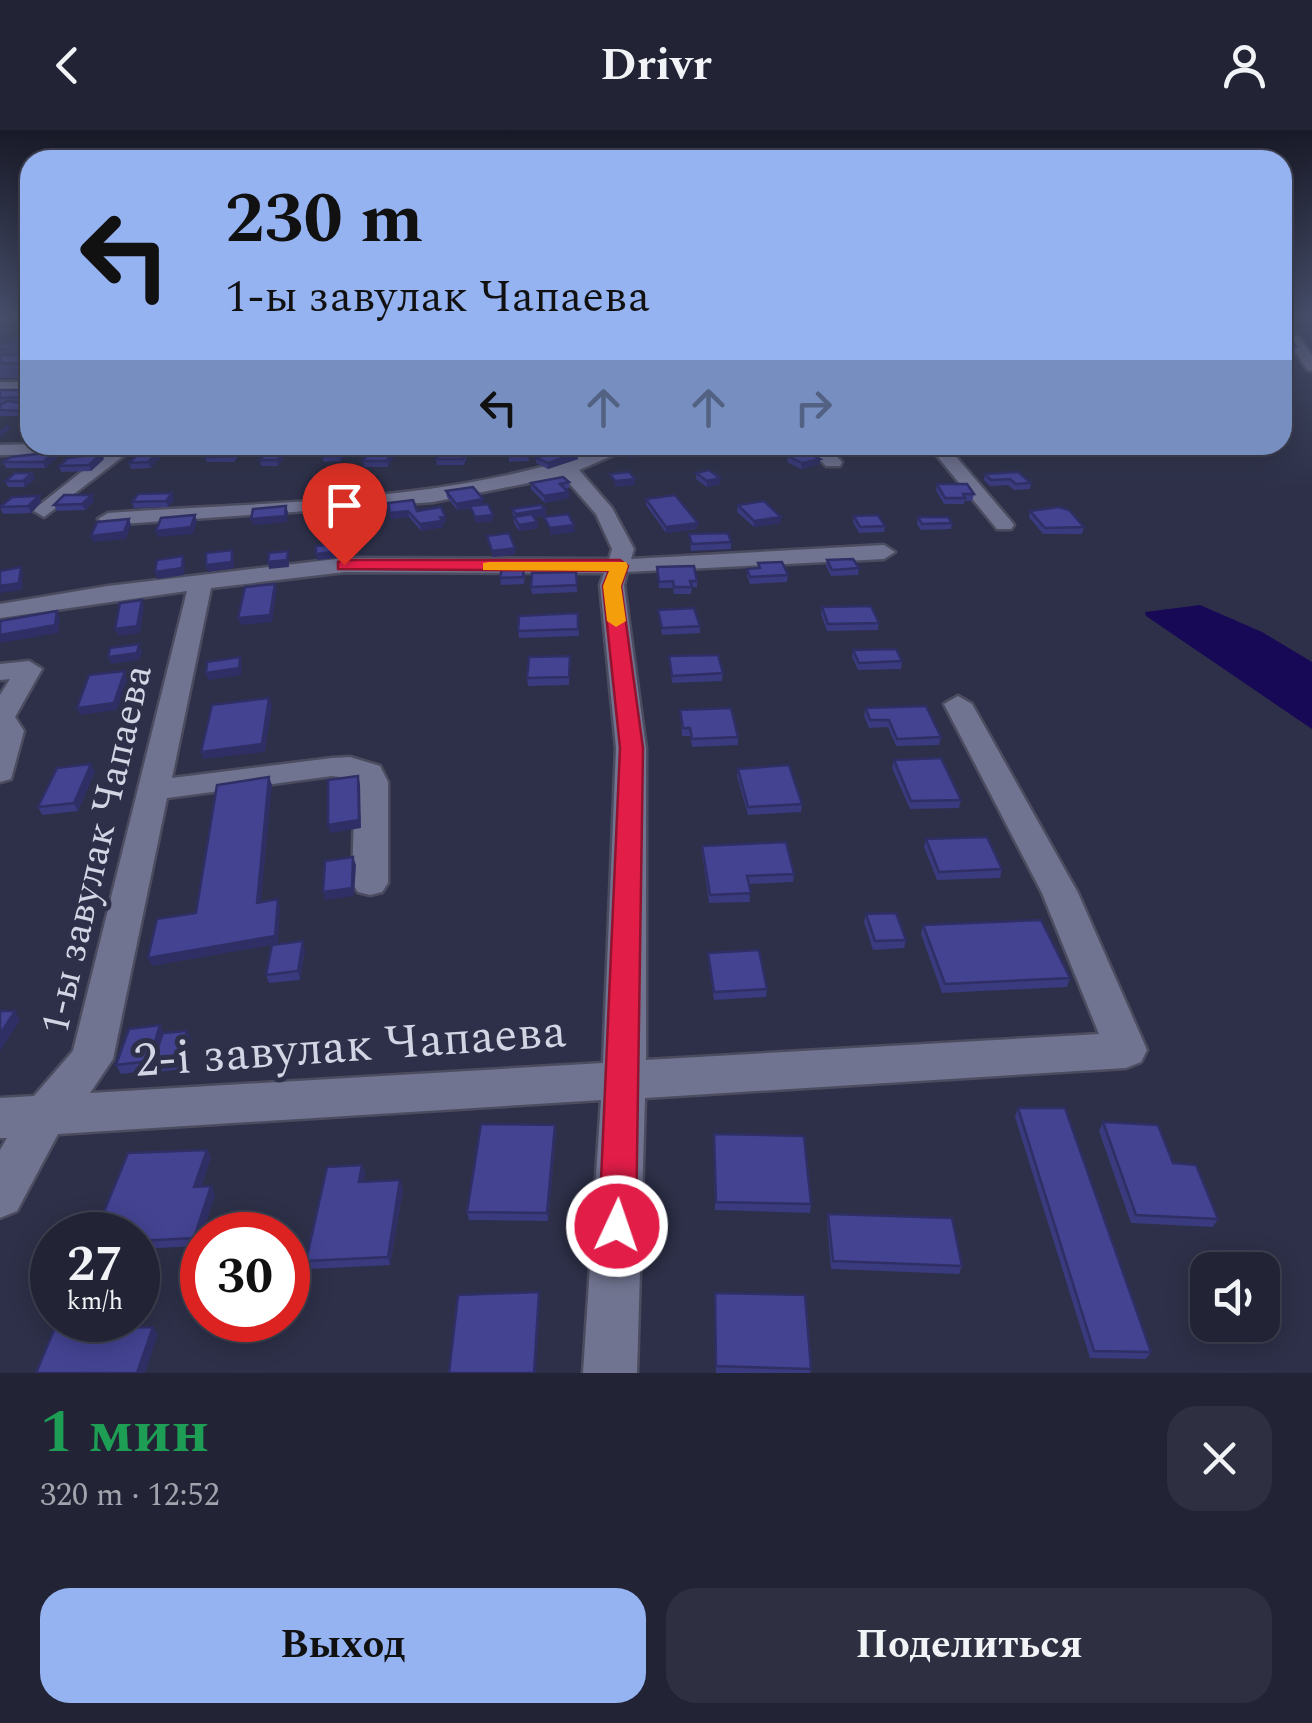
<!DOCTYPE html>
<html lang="ru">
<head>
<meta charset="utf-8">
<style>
	body { margin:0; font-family:Spectral,serif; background:#2e3042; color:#f1f3f6; height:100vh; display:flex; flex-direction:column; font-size:38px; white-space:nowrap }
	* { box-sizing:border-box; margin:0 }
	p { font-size:32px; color:#a2a4ad }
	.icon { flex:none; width:55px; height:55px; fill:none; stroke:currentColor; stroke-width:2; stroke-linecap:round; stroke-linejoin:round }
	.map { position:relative; height:1243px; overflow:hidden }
	.side { display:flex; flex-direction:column; background:#222436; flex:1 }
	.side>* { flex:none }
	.guide { position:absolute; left:20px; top:20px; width:1272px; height:305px; border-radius:30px; box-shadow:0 5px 25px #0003,0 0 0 2px #3f4151; background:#95b2f1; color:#111; overflow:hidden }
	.fabs { position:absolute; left:1190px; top:1122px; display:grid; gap:20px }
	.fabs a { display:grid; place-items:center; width:90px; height:90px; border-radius:20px; background:#222436; box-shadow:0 5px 25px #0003,0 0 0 2px #3f4151; font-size:50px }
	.speed { position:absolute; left:30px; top:1082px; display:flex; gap:20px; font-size:50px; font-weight:700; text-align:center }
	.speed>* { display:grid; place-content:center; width:130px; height:130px; border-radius:50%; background:#222436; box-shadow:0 5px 25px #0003,0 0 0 2px #3f4151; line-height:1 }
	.speed small { font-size:25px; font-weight:400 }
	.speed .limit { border:15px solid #d22; background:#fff; color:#111 }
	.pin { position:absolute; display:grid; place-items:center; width:85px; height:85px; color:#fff; margin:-102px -42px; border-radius:50% 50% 50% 0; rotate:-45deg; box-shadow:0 0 10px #0007 }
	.pin .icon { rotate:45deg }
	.me { position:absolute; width:110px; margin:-55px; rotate:3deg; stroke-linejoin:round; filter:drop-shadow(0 0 8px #0008) }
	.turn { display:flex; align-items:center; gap:35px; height:210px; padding:0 40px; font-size:45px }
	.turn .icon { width:130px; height:130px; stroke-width:2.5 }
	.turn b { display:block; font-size:70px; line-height:85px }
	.lanes { display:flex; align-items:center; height:95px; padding:0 40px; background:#0003; justify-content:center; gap:50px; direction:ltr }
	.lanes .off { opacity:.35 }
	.round { display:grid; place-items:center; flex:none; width:105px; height:105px; border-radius:30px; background:#2e3042 }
	.headline { display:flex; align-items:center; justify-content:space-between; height:170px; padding:0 40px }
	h1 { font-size:60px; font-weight:700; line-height:75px; color:#1e9e55 }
	.cta { display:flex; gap:20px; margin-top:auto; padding:20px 40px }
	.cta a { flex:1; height:115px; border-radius:30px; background:#95b2f1; color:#111; font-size:40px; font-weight:700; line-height:115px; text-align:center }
	.cta a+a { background:#2e3042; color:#f1f3f6 }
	header { display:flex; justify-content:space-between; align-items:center; height:130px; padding:0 40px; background:#222436; font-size:45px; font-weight:700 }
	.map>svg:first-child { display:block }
</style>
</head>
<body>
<header><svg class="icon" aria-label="back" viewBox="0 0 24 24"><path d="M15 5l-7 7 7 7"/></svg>Drivr<svg class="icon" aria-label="person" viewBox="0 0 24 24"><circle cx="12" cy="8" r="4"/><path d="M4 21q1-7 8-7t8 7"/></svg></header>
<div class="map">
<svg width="1312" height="1243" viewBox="0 0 1312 1243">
	<rect width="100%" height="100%" fill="#2d3048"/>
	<!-- water -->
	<path fill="#180957" d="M1200,475L1262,502L1312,532V599L1146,486L1145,482Z"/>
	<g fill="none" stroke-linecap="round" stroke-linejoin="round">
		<defs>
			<g id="minor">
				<path d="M1289,206H1299L1312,226V241L1307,240L1287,209Z"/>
				<rect x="0" y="252" width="30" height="10"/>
				<path d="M0,315L30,314L397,315L388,320L126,324L44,387L34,381L37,377L104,324L0,325Z"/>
				<path d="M612,315H637L579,340L612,378L634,419L631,429L884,415L895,422L884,429L627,442L624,455L646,618V930L1099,904L1042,763L944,574L958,566L972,574L1078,763L1147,920L1141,932L1126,938L645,968L637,1243H583L601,970L58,1004L17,1081L0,1088V1020L7,1008H0V968L34,966L73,921L187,461L0,488V474L108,456L345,428L609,429L612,419L596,384L563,346L433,372L108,395L98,389L108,383C276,371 452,374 612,315ZM345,442L604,443L600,455L616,618L603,933L90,963L113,929L167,668L332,646L355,649L352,753L358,762L370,765L382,762L388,753V652L380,636L350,627L332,628L172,648L211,458Z"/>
				<path d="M805,315H825L842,332L840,336H826Z"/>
				<path d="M928,315H946L1011,391L1014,395L1011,399H997Z"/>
				<path d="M29,531L42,539L15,587L24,601L11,649L0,652V565L10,549L0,550V534Z"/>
			</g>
			<path id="major" d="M0,185H9L0,191Z"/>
		</defs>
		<!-- minor casing -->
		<use href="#minor" stroke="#4b4c60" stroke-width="5"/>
		<!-- major casing -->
		<use href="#major" stroke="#4b4c60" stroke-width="5"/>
		<!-- minor -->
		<use href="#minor" fill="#717490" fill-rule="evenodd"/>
		<!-- major -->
		<use href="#major" fill="#7a7fc2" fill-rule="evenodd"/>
	</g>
	<!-- wall -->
	<g fill="#3a3a7e">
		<path d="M1282,200L1296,217L1293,226L1289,228L1282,226Z"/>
		<path d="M30,203V248H0V225H15L14,223L0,224V214L10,213L9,211Z"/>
		<path d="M0,260H30V271L19,273L30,274V286H0V275L3,273L0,274Z"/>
		<path d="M346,315L347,321L341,331L324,332L322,326Z"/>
		<path d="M527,315L529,331L509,332L508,316Z"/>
		<path d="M707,315H727V319L710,320Z"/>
		<path d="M1005,315H1035L1036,316L1035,321L1014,322Z"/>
		<path d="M674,316V321L630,328L620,323V318Z"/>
		<path d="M963,316L1004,319L1002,324L968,327L962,321Z"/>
		<path d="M284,320L285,326L278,336H261L260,330Z"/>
		<path d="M469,320L464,335H437L436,329Z"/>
		<path d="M577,323L578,329L548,339L536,333V328Z"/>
		<path d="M395,325L388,337H364L363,331Z"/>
		<path d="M238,326L234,332H207L205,327Z"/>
		<path d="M788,326L820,329V334L801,339L787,332Z"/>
		<path d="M161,327L150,338L131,339L129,333Z"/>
		<path d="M57,328L45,338H6L3,332Z"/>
		<path d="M104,329L91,341L61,342L59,336Z"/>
		<path d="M696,343L720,348V354L707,357L696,349Z"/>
		<path d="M985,344L1031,353L1030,359L1014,360L1008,355L990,356L984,350Z"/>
		<path d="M35,349L25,357H8L5,351Z"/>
		<path d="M569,352V358L565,359L568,362L569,368L545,373L531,359V353Z"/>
		<path d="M937,354L974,364L972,371H964V374H944L936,360Z"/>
		<path d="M446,361L484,374L493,391L476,393L471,378L457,380L447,367Z"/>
		<path d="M92,365L94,371L85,380L57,381L54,375Z"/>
		<path d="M39,366L41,372L31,383L3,384L0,377Z"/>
		<path d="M174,369L168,377L134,378L132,372Z"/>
		<path d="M646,369L697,399L666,403L646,375Z"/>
		<path d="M388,373L445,386L446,392L442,393L443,397L421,401L409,387L391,389Z"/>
		<path d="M738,375L781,393L754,397L737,382Z"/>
		<path d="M512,379H545L546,385L534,388L538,398L519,401L514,393Z"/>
		<path d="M1030,381L1084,397L1082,404H1043L1029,387Z"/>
		<path d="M854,386L885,396L884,402L859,403L853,392Z"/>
		<path d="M918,387L952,393L951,399L921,400L917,394Z"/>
		<path d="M689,404L731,412V419L691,421Z"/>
		<path d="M827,430L859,438L858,445L831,446L826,436Z"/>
		<path d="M758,433L788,445L787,452L750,454L747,446V439H758Z"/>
		<path d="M657,437L697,451V457H692L691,464H674L673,458H659Z"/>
		<path d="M576,442L577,462L532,464L531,457Z"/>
		<path d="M525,443L524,454L501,455L500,448Z"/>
		<path d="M822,477L879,493L878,500L827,501L821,484Z"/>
		<path d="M658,480L700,496V503L662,505Z"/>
		<path d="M578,483L579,506L519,508L518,501Z"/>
		<path d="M853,520L902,531L901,539L858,540L852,527Z"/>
		<path d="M570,526L569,555L528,556L527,548Z"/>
		<path d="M669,526L723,543L722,551L672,553Z"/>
		<path d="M866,578L941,607L939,615L896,616L888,597L869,598L864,586Z"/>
		<path d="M680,580L738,607V615L692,617L690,606H682Z"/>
		<path d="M894,630L961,670L959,678L910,679L892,638Z"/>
		<path d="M738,639L802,674L801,682L748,685L737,646Z"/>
		<path d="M95,641L78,681L42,685L38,677Z"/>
		<path d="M926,709L1002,739L1000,748L937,750L924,717Z"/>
		<path d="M702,716L794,744L793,752L749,754L750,772L709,773L702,724Z"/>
		<path d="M866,784L906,810L904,818L873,820L864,792Z"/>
		<path d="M923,795L1070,848L1067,857L942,863L921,804Z"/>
		<path d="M305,820L300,850L269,853L266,845Z"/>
		<path d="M708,823L767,859L766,867L714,870L708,831Z"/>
		<path d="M160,895L163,903L191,909L182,939L157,942L154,937L153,940L121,944L116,935Z"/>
		<path d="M1018,978L1151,1222L1146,1229L1090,1228L1015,987Z"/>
		<path d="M1103,992L1173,1033L1218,1089L1213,1097L1131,1093L1099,1001Z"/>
		<path d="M555,995L556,1003L548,1091L469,1090L467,1082Z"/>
		<path d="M714,1012L811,1074L810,1083L715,1080Z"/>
		<path d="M207,1020L211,1028L201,1057L211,1056L215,1065L198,1116L138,1119V1105H101L97,1099Z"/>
		<path d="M362,1035L365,1043L363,1052L403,1059L390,1135L309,1139L306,1131Z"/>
		<path d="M828,1084L962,1136L959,1144L831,1139L827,1092Z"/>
		<path d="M714,1170L811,1239L810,1243H716Z"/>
	</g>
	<!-- shaded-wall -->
	<g fill="#2f2f66">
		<path d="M9,197L11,202L0,210V204Z"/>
		<path d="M8,294L10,299L0,307V300Z"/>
		<path d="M346,315L347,321L341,331L340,326Z"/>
		<path d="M674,316V321L630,328V323Z"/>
		<path d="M394,319L395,325L388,337L387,331Z"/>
		<path d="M284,320L285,326L278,336L277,330Z"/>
		<path d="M159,321L161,327L150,338L148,332Z"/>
		<path d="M55,322L57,328L45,338L43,332Z"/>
		<path d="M102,323L104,329L91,341L89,335Z"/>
		<path d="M577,323L578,329L548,339V333Z"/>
		<path d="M820,329V334L801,339L802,333Z"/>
		<path d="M32,343L35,349L25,357L23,351Z"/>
		<path d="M720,348V354L707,357V351Z"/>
		<path d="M635,349V355L615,357V351Z"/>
		<path d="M568,362L569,368L545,373L544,366Z"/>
		<path d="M172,363L174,369L168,377L166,371Z"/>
		<path d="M92,365L94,371L85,380L82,374Z"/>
		<path d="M39,366L41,372L31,383L28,376Z"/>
		<path d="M483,369L484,375L457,380L456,374Z"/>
		<path d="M286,376L288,382L287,392L253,395L251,389Z"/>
		<path d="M545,379L546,385L517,391L516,384Z"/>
		<path d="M408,381L409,387L391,389L390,383Z"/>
		<path d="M195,385L197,391L193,404L158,407L156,401Z"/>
		<path d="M493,385V391L476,393L475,387Z"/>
		<path d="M445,386L446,392L442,393L443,397L421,401L420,394Z"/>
		<path d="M781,387V393L754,397V391Z"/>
		<path d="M129,389L131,395L126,409L93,412L91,406Z"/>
		<path d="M537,392L538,398L519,401V395Z"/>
		<path d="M698,393L697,399L666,403V397Z"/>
		<path d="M574,395L575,402L550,405V398Z"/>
		<path d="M348,413L350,427L317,430L316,424Z"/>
		<path d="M515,418V425L492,427V421Z"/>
		<path d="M232,420L234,426V438L208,442L206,435Z"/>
		<path d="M288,421L289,437L269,439L268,432Z"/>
		<path d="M183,426L185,433L184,445L157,449L155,442Z"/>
		<path d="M21,437L23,444L22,460L0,463V456Z"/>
		<path d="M275,454L277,460L272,492L240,495L238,488Z"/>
		<path d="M142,470L144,477L140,503L118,506L115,499Z"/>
		<path d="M57,481L60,488L58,503L0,513V505Z"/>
		<path d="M139,514L142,522L139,530L111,534L108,527Z"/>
		<path d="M240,527L242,534L241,545L208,550L206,543Z"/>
		<path d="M125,541L128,548L117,580L80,585L77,578Z"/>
		<path d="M269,568L272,576L265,622L203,629L201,622Z"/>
		<path d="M91,634L95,641L78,681L74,673Z"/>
		<path d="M358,646L360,654L361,698L330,703L328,695Z"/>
		<path d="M269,647L272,655L260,781L257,773Z"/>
		<path d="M353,727L356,735L354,766L325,770L323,762Z"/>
		<path d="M278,769L280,778L278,814L152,836L148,828Z"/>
		<path d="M303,811L305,820L300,850L298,841Z"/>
		<path d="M15,881L20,890L0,921V904Z"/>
		<path d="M160,895L164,904L152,934L153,940L149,931Z"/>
		<path d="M187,901L191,909L182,939L178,931Z"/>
		<path d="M555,995L556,1003L548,1091L547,1083Z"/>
		<path d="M207,1020L211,1028L198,1065L194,1057Z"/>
		<path d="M362,1035L365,1043L361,1060L359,1052Z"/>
		<path d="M400,1050L403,1059L390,1135L388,1127Z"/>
		<path d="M211,1056L215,1065L198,1116L194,1108Z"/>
		<path d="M539,1162L540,1170L536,1243H534Z"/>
		<path d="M153,1197L158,1204L145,1243H137Z"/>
	</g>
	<!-- building -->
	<g fill="#434392" stroke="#2f2f66" stroke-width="2.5">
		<path d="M1282,200L1287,201L1296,217L1293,218L1282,217Z"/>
		<path d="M26,203H30V211H9Z"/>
		<path d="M10,213L12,218L0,219V214Z"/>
		<path d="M0,225H30V234L0,233Z"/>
		<path d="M1282,257L1289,269H1282Z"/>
		<path d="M0,260H30V265L26,267L0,268Z"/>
		<path d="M8,271L30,274V281L0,280V275Z"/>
		<path d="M346,315L340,326H322L329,316Z"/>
		<path d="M441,315H468L463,329H436Z"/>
		<path d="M527,315L529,325L509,326L508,316Z"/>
		<path d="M631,315H673L674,316L630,323L620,318Z"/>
		<path d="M999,315L1004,319L969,321L963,316Z"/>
		<path d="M565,318L577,323L548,333L536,328Z"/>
		<path d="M370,319H394L387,331H363Z"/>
		<path d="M284,320L277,330H260L267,321Z"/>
		<path d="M159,321L148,332L129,333L140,322Z"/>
		<path d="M210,321H236L232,326L205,327Z"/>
		<path d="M55,322L43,332H3L11,327Z"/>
		<path d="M806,322L820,329L802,333L788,326Z"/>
		<path d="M102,323L89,335L59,336L68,328Z"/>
		<path d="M709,340L720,348L707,351L696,343Z"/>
		<path d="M629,342L635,349L615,351L610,344Z"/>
		<path d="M1018,342L1031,353L1016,354L1010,349L991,350L985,344Z"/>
		<path d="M15,343H32L23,351H5Z"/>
		<path d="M563,347L569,352L560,354L568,362L544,366L531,353Z"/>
		<path d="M937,354H967L974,364H963L965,368H945Z"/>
		<path d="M473,357L483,369L456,374L446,361Z"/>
		<path d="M172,363L166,371L132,372L138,364Z"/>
		<path d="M64,365H92L82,374L54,375Z"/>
		<path d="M675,365L698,393L666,397L646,369Z"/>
		<path d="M39,366L28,376L0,377L12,367Z"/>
		<path d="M413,370L417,381L441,377L445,386L440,387L442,391L420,394L408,381L390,383L388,373Z"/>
		<path d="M764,371L781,387L754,391L738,375Z"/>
		<path d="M488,374L493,385L475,387L470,376Z"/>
		<path d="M541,375L545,379L516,384L512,379Z"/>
		<path d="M286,376L285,386L251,389L253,379Z"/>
		<path d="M1059,377L1069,380L1084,397L1045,398L1030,381Z"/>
		<path d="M532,384L537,392L519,395L514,387Z"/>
		<path d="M568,384L574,395L550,398L544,387Z"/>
		<path d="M195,385L191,397L156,401L161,388Z"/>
		<path d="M878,385L885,396L860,397L854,386Z"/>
		<path d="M918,387H948L952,393L922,394Z"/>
		<path d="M129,389L124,402L91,406L97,392Z"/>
		<path d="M509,403L515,418L492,421L487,406Z"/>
		<path d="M728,403L731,412L692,414L689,404Z"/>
		<path d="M348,413V420L316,424V416Z"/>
		<path d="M232,420V432L206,435V423Z"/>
		<path d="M288,421L287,430L268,432L269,423Z"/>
		<path d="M183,426L182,438L155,442L157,430Z"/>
		<path d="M853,429L859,438L832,440L827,430Z"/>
		<path d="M782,432L788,445L750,447L747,439L760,438L758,433Z"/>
		<path d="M524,436L523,447L500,448L502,437Z"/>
		<path d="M694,436L697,451H690L692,457H674L673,451L659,452L657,437Z"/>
		<path d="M21,437L19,453L0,456V441Z"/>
		<path d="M576,442L577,455L531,457L532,443Z"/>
		<path d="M275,454L270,485L238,488L245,457Z"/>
		<path d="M142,470L137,496L115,499L120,473Z"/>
		<path d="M871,476L879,493L828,494L822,477Z"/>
		<path d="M694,478L700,496L662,498L658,480Z"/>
		<path d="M57,481L55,495L0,505V491Z"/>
		<path d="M578,483V499L518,501L519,486Z"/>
		<path d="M139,514L137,523L108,527L110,518Z"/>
		<path d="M896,519L902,531L859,533L853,520Z"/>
		<path d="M718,525L723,543L672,546L669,526Z"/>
		<path d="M570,526L569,547L527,548L529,527Z"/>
		<path d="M240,527L239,538L206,543L207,532Z"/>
		<path d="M125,541L114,573L77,578L89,545Z"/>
		<path d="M269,568L262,614L201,622L212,575Z"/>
		<path d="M926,576L941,607L897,609L889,590H870L866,578Z"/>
		<path d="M731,578L738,607L692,609L690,598H683L680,580Z"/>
		<path d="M941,628L961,670L911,671L894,630Z"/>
		<path d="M91,634L74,673L38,677L57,638Z"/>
		<path d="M789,635L802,674L748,677L738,639Z"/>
		<path d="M358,646L359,690L328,695V650Z"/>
		<path d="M269,647L257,773L278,769L275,806L148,828L157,789L196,783L217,655Z"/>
		<path d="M987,707L1002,739L939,742L926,709Z"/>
		<path d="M786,712L794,744L747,746L751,763L710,765L702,716Z"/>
		<path d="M353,727L352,758L323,762L325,731Z"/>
		<path d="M896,783L906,810L875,811L866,784Z"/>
		<path d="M1041,790L1070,848L945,854L923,795Z"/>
		<path d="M303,811L298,841L266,845L272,815Z"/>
		<path d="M759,820L767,859L714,862L708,823Z"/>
		<path d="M0,881H15L0,904Z"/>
		<path d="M160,895L149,931L116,935L129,899Z"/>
		<path d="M187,901L178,931L152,934L163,903Z"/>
		<path d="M1018,978H1065L1151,1222L1094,1221Z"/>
		<path d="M1103,992L1158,995L1173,1033L1196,1035L1218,1089L1136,1085Z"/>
		<path d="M481,994L555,995L547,1083L467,1082Z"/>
		<path d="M714,1004L804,1006L811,1074L716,1072Z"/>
		<path d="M207,1020L194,1057L211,1056L194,1108L138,1111V1105H106L109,1099H97L128,1023Z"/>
		<path d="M362,1035L359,1052L400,1050L388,1127L306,1131L327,1037Z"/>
		<path d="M828,1084L952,1088L962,1136L833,1131Z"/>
		<path d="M539,1162L534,1243H449L458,1165Z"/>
		<path d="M715,1163L805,1165L811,1239L716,1236Z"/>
		<path d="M153,1197L137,1243H36L54,1200Z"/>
	</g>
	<!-- sky -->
	<linearGradient id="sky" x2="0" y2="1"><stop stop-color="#191a28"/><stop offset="0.52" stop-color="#464e6a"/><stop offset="1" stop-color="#464e6a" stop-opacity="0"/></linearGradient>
	<rect width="1312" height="359" fill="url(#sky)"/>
	<!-- route -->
	<path fill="#e11d48" stroke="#92132f" stroke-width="2.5" d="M344,430H620L628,436L621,456L643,618L636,1096L630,1108L617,1114L604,1108L599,1096L620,618L603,456L609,441L338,439V432Z"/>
	<!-- slow -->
	<path fill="#f59e0b" d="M489,432H626L628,436L621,456L626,491L616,497L607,491L603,456L609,441L483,440V433Z"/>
	<g text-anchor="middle" stroke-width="10" stroke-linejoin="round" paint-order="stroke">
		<!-- street labels -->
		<g font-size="40" fill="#d2d5e4" stroke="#2d3048">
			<text transform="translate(95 719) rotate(-77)" y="14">1-ы завулак Чапаева</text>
		</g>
		<!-- near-street labels -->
		<g font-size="48" fill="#d2d5e4" stroke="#2d3048">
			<text transform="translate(350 914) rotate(-4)" y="17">2-і завулак Чапаева</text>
		</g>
	</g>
</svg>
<div class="fabs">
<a><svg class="icon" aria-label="sound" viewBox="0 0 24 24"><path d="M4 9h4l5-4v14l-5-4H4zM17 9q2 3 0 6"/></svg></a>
</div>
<div class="speed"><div>27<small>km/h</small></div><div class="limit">30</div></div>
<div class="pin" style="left:344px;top:435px;background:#d93025"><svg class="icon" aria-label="arrive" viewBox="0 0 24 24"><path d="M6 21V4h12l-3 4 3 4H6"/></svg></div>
<svg class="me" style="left:617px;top:1096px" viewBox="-20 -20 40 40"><circle r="17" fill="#e11d48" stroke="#fff" stroke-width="3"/><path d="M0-11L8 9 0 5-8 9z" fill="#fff"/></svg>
<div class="guide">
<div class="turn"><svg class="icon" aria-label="left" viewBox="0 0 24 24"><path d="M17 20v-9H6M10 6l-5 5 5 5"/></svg><div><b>230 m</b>1-ы завулак Чапаева</div></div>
<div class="lanes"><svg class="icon" aria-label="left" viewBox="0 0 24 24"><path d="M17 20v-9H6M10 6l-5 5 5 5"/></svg><svg class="icon off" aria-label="ahead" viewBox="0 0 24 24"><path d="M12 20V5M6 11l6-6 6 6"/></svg><svg class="icon off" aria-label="ahead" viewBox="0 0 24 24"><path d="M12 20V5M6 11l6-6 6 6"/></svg><svg class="icon off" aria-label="right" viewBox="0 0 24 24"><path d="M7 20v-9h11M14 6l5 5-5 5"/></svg></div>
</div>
</div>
<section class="side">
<div class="headline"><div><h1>1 мин</h1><p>320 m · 12:52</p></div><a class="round"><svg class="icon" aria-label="close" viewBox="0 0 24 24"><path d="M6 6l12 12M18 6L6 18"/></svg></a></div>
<div class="cta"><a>Выход</a><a>Поделиться</a></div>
</section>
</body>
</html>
